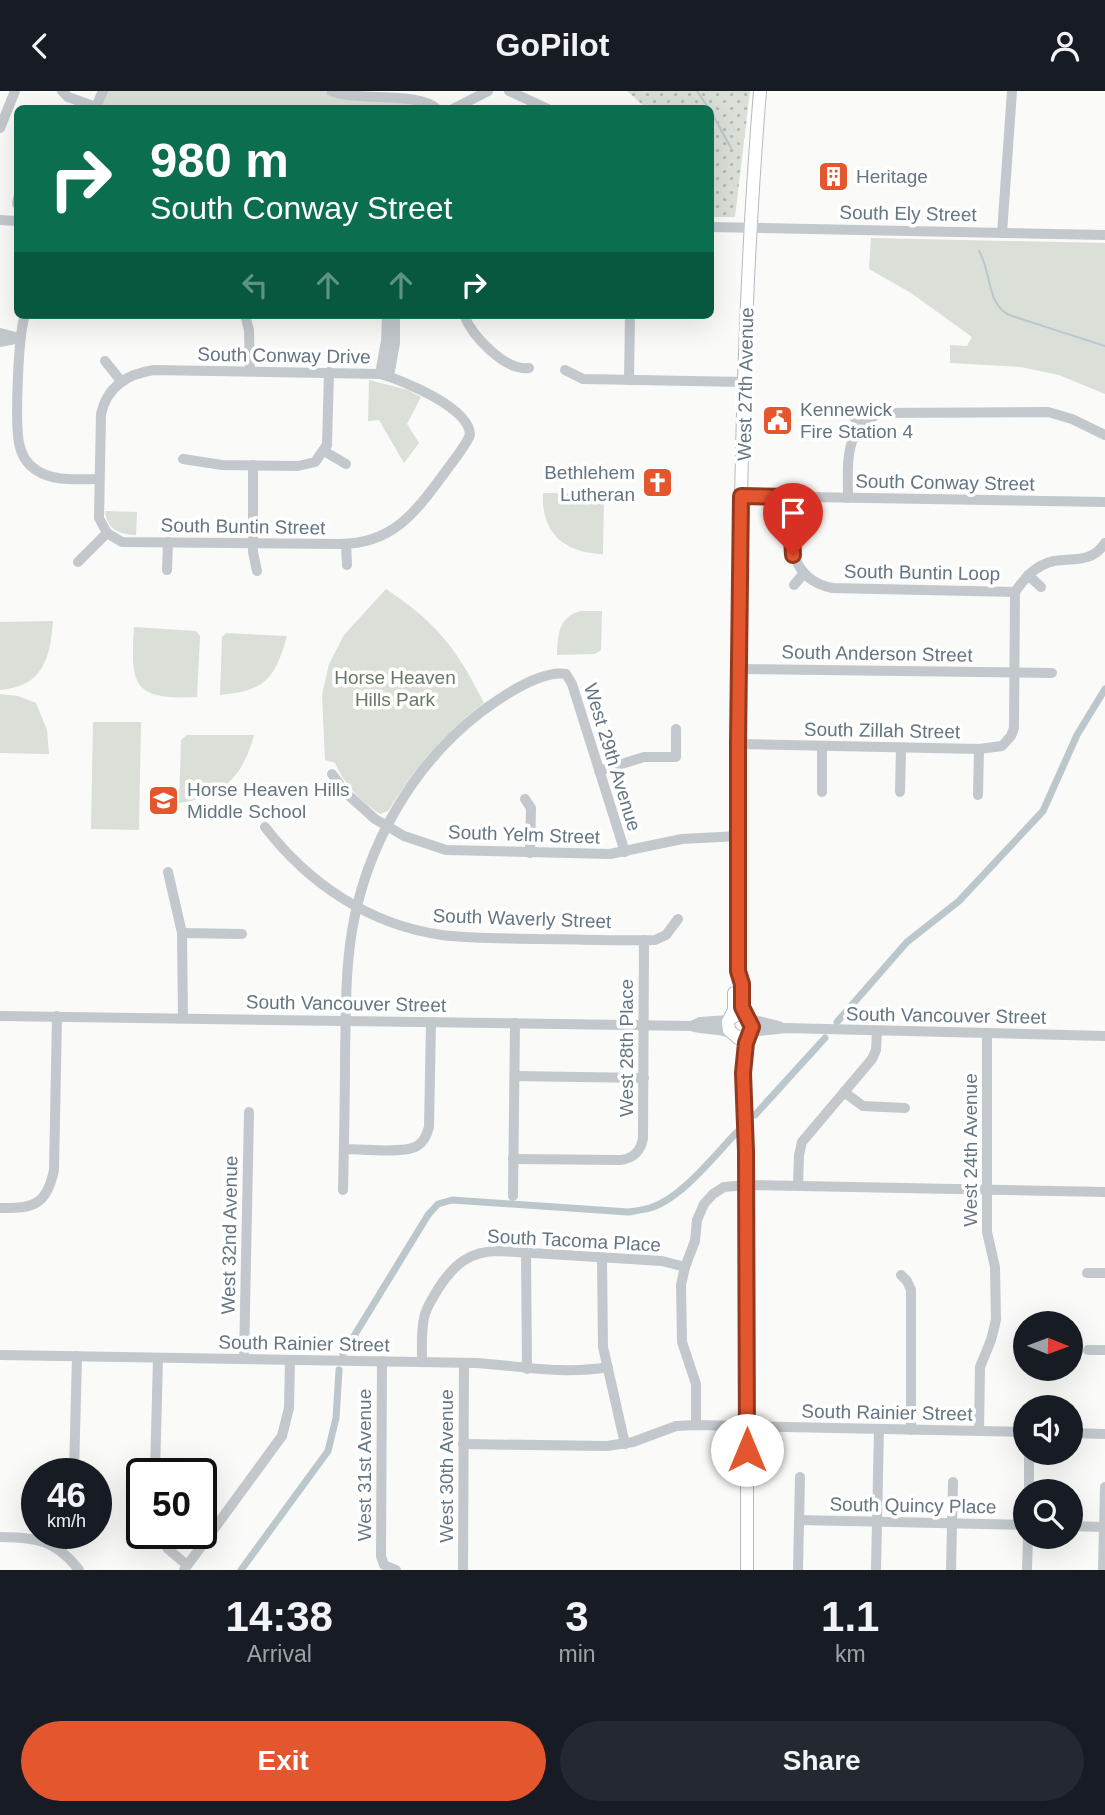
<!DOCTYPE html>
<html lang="en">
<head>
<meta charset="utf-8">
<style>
	body { margin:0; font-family:Helvetica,sans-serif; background:#242831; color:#f1f3f6; height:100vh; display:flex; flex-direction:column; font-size:26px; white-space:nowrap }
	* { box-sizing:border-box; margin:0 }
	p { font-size:23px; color:#9ea1a6 }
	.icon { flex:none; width:38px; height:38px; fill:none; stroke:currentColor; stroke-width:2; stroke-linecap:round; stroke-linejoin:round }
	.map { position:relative; height:1479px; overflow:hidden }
	.details { display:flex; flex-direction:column; background:#171b24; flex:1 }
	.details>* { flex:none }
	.banner { position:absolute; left:14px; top:14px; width:700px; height:214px; border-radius:10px; box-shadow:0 7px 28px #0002; background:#0b6e4f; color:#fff; overflow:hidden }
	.needle { width:46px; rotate:91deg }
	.controls { position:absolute; left:1013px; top:1220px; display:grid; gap:14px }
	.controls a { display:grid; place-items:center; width:70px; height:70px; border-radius:50%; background:#171b24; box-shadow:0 7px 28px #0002; font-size:35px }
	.speed { position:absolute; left:21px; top:1367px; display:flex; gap:14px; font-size:35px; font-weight:700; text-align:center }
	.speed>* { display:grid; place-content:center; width:91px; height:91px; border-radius:50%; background:#171b24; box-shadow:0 7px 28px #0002; line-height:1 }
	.speed small { font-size:18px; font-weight:400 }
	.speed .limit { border:4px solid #111; border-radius:10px; background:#fff; color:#111 }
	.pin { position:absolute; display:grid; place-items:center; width:60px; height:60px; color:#fff; margin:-72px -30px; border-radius:50% 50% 50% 0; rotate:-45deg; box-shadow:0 0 7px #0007 }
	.pin .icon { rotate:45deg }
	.me { position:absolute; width:77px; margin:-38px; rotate:0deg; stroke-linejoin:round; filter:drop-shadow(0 0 5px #0008) }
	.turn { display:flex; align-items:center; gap:24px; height:147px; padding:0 21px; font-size:32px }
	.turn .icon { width:91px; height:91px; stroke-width:2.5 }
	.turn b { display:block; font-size:49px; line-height:60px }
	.lanes { display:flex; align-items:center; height:66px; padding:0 21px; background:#0003; justify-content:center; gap:35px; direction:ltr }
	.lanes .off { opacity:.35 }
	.eta { display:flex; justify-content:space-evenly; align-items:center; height:119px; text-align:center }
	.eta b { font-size:42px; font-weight:700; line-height:49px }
	.primary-button { display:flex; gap:14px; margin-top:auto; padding:14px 21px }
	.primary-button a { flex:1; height:80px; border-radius:42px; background:#e4572e; color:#fff; font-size:28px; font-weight:700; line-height:80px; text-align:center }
	.primary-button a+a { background:#242831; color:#f1f3f6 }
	header { display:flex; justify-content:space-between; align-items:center; height:91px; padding:0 21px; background:#171b24; font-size:32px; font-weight:700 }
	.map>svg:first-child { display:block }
</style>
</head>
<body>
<header><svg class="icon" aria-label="back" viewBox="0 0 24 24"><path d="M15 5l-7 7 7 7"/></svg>GoPilot<svg class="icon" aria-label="person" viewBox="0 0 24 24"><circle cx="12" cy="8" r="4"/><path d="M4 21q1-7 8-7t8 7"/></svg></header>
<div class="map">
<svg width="1105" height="1479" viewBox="0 0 1105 1479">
	<defs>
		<pattern id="grass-dots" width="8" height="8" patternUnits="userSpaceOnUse" patternTransform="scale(1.75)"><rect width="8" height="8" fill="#dadfd7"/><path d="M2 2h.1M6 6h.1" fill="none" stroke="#b4b9b4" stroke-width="1.8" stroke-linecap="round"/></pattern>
	</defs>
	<rect width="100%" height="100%" fill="#fafaf8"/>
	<!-- grass -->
	<path fill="url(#grass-dots)" d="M627,0H750L735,126H711L710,18L646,17Z"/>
	<!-- green -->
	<g fill="#dadfd7">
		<path d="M106,0H324L331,4L416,11L433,18H99Z"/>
		<path d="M871,147L1105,152V303L1059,284L1021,276L950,272V254L967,255L972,246L911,202L869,178Z"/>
		<path d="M369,289L408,299L421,306L407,333L419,352L404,372L379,329L368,330Z"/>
		<path d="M543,402H600L604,407L603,463C564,462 541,442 543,402Z"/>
		<path d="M105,420L137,421L136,444C119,444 107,438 105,420Z"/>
		<path d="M386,498C437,532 457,558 484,612C445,640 413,679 388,720L380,723C360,710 344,693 335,672L325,669L322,604L329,573L344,544Z"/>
		<path d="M580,520H602L601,559L595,563L557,564C558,544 558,527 580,520Z"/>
		<path d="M53,530C50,568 43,595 0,599V531Z"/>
		<path d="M134,536L196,540L200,545L197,606C134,609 130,596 134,536Z"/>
		<path d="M226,542L287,545C275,588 265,600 220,604L222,546Z"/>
		<path d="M0,603L18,605L36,612L47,639L49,663L0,662Z"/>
		<path d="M93,631H141L139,739L91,738Z"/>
		<path d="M187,644H254C243,686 222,706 179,712L181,649Z"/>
	</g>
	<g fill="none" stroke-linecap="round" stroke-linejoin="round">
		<!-- stream -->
		<g stroke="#bbc7cb" stroke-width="2">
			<path d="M697,0L709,18"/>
			<path d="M710,19L731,57"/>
			<path d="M979,160C992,181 986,216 1012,225L1105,255"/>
		</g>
		<!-- canal -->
		<g stroke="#bbc7cb" stroke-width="7">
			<path d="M837,931L907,851L959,810L1043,720L1077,644L1105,598"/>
			<path d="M755,1024L825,947"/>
			<path d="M343,1263L428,1124L438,1113L452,1109L628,1121C635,1120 643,1119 650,1117C682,1107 714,1065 737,1041"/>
			<path d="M241,1479L328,1360L336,1327L339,1279"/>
		</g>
		<defs>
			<g id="major">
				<path d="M745,924L739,880C739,587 736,292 760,0"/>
				<path d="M731,927L738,923L748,926L752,936L749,943L738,947L729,939L728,931L734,919V902"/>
				<path d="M747,1479V1094L743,982L747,944"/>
			</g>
		</defs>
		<!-- major casing -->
		<use href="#major" stroke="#b5babe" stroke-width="14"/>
		<!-- minor -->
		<g stroke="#c3c8cc" stroke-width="10">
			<path d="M62,0L68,6L96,16"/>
			<path d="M331,0C360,11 417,0 437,18"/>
			<path d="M509,0L548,18"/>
			<path d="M95,18L103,0"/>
			<path d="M453,18L488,0"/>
			<path d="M0,37L15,0"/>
			<path d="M17,113L18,107"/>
			<path d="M0,129L18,130"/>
			<path d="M710,136L1105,144"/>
			<path d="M1002,142L1012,0"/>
			<path d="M25,224C18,245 15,331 19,352C21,363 27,373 36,379C54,391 78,388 99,388"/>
			<path d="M245,224L249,239L250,280"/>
			<path d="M464,224C472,245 505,280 529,277"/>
			<path d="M0,242L20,247"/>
			<path d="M0,251L20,247"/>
			<path d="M105,270L121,290"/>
			<path d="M154,279L380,283C403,289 470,317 470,344C464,358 452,371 443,384C415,422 392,453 340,453L122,451L107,442L99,427L101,323C107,296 126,283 154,279Z"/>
			<path d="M565,279L583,288L745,291"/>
			<path d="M380,283L386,250L387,224"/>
			<path d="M389,285L395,252V224"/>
			<path d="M629,289L630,224"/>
			<path d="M851,323L862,334"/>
			<path d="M324,360L346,373"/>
			<path d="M183,368L222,374L298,375L315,371L327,354L329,281"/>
			<path d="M253,374V461L257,480"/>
			<path d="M741,405L1105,411"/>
			<path d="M790,406C791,444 785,487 832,497L1015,501C1025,486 1036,474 1054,470C1074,467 1092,472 1105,452"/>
			<path d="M848,407C848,373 843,336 881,322L1048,321L1072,328L1105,344"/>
			<path d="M346,453L347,474"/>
			<path d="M78,471L107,442"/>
			<path d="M167,479L168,451"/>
			<path d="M1028,484L1041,496"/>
			<path d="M794,494L804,482"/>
			<path d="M739,578L1052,582"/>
			<path d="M738,653L979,658L1002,655L1011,645L1014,637L1015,501"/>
			<path d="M599,680L644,666H676V638"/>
			<path d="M332,683L346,702L375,728L404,745L446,759L610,763L682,748L739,745"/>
			<path d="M822,701V655"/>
			<path d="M900,701L901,657"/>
			<path d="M978,704L979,658"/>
			<path d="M525,708L531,717L530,762"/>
			<path d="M265,736C309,793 370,834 442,844C473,848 506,847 538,848C576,848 616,850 655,849L666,844L678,828"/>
			<path d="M168,781L182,842L183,927"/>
			<path d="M182,842L242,843"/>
			<path d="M0,925L692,935C705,940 718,936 731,943"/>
			<path d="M750,928L779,935"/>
			<path d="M692,935L700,931L729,929"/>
			<path d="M749,943L759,940L786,937L1105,945"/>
			<path d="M515,985L644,987"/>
			<path d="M844,1001L863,1015L905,1017"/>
			<path d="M344,1058C360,1058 405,1063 417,1055C424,1051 427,1044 429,1036L431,931"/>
			<path d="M513,1068L620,1069C633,1068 641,1060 643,1047L644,849"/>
			<path d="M798,1094L799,1064L802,1051L872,968L876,959L877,940"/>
			<path d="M343,1099C344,1055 345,1011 345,967C346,924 345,882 352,840C366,755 413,673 481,621C501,606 541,579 566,583L572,593L625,761"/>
			<path d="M513,1105L515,932"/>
			<path d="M0,1117C33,1118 47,1114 54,1079L57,925"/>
			<path d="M526,1161L527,1278"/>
			<path d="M602,1166L603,1256L625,1353"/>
			<path d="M685,1176L681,1194L682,1251L696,1293V1334"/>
			<path d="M1087,1182H1105"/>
			<path d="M901,1184L907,1190L911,1199V1339"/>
			<path d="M1088,1259H1105"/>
			<path d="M0,1264L477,1272C520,1275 564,1284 608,1276"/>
			<path d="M244,1268L249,1021"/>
			<path d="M382,1270L381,1465L384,1474L396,1479"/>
			<path d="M422,1271C422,1257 421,1241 424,1227C426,1216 433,1207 438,1198C454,1173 470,1160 499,1160L662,1170L685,1176L695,1150L697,1129L704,1113L713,1103L724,1096L747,1094L1105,1101"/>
			<path d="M979,1340L980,1276L991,1249L996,1229L995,1176L987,1141V943"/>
			<path d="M1071,1342L1105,1343"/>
			<path d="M463,1353L607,1355L633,1351L676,1335L696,1334L1026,1341"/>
			<path d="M74,1382L77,1265"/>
			<path d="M155,1382L158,1267"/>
			<path d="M1029,1400V1362"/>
			<path d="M800,1429L1026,1434"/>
			<path d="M1071,1435L1104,1436"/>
			<path d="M159,1442L168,1458L187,1474"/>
			<path d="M0,1446C37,1447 55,1448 79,1479"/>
			<path d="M61,1459L70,1442"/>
			<path d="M184,1479L282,1345L289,1317L290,1269"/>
			<path d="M463,1479L464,1272"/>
			<path d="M798,1479L800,1386"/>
			<path d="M876,1479L879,1338"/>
			<path d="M951,1479L953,1391"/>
			<path d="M1027,1479L1028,1446"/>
			<path d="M1103,1479L1105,1396"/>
		</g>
		<!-- major -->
		<use href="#major" stroke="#fff" stroke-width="12"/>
	</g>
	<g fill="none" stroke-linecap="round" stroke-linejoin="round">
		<defs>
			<path id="route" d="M747,1359L746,1060L743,982L746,952L752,936L742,916V893L738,880V653L741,405L790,406L793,464"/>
		</defs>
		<!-- route casing -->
		<use href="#route" stroke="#94391e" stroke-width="18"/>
		<!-- route -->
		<use href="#route" stroke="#e4572e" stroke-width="12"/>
	</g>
	<!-- icons -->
	<defs>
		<symbol id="building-square" viewBox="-11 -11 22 22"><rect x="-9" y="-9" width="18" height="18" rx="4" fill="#e4572e" stroke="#fff"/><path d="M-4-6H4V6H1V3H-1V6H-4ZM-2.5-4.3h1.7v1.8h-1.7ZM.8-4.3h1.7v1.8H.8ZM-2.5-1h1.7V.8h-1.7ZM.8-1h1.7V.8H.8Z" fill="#fff"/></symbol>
		<symbol id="civic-square" viewBox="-11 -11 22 22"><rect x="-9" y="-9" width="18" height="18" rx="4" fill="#e4572e" stroke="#fff"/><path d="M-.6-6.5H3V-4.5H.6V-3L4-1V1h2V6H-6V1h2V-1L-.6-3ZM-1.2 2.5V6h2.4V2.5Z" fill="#fff"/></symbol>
		<symbol id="church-square" viewBox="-11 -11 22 22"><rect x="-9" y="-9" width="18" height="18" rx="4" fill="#e4572e" stroke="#fff"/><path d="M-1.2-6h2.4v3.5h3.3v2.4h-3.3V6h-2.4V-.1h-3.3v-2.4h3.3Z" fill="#fff"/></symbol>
		<symbol id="school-square" viewBox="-11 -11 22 22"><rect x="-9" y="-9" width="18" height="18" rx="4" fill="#e4572e" stroke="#fff"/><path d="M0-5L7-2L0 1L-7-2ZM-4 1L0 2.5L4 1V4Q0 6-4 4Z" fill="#fff"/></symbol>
	</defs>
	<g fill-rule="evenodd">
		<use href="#building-square" x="816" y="68" width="35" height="35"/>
		<use href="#civic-square" x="760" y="312" width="35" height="35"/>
		<use href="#church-square" x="640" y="374" width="35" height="35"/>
		<use href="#school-square" x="146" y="692" width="35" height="35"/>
	</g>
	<g text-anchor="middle" stroke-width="7" stroke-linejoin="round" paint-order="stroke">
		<!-- poi labels -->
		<g font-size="19" fill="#657683" stroke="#fff" text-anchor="start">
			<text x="856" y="92">Heritage</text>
			<text x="800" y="325">Kennewick<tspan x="800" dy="22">Fire Station 4</tspan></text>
			<text x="635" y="388" text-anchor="end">Bethlehem<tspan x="635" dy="22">Lutheran</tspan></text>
			<text x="187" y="705">Horse Heaven Hills<tspan x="187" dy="22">Middle School</tspan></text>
		</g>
		<!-- street labels -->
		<g font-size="19" fill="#657683" stroke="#fff">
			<text transform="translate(908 122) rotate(1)" y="7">South Ely Street</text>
			<text transform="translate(284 264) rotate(1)" y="7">South Conway Drive</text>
			<text transform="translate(745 293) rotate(-89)" y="7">West 27th Avenue</text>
			<text transform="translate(945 391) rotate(1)" y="7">South Conway Street</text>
			<text transform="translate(243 435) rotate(1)" y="7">South Buntin Street</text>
			<text transform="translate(922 481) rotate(1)" y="7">South Buntin Loop</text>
			<text transform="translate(877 562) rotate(1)" y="7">South Anderson Street</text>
			<text transform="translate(882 639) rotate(1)" y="7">South Zillah Street</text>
			<text transform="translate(613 666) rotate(73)" y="7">West 29th Avenue</text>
			<text transform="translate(524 743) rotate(2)" y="7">South Yelm Street</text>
			<text transform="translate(522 827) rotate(2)" y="7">South Waverly Street</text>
			<text transform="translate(346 912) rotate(1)" y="7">South Vancouver Street</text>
			<text transform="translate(946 924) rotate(1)" y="7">South Vancouver Street</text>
			<text transform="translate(626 957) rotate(-90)" y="7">West 28th Place</text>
			<text transform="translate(970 1059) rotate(-90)" y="7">West 24th Avenue</text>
			<text transform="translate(229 1144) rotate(-89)" y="7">West 32nd Avenue</text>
			<text transform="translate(574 1149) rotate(3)" y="7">South Tacoma Place</text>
			<text transform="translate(304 1252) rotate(1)" y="7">South Rainier Street</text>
			<text transform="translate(887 1321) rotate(1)" y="7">South Rainier Street</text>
			<text transform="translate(364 1374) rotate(-90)" y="7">West 31st Avenue</text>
			<text transform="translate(446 1375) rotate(-90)" y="7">West 30th Avenue</text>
			<text transform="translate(913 1414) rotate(1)" y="7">South Quincy Place</text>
		</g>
		<!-- park labels -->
		<g font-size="19" fill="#687a64" stroke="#fff">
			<text x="395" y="593">Horse Heaven<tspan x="395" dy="22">Hills Park</tspan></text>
		</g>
	</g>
</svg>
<div class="controls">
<a><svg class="needle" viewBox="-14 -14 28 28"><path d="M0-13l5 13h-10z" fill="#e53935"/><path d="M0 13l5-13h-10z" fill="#9ea1a6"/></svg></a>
<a><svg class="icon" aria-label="sound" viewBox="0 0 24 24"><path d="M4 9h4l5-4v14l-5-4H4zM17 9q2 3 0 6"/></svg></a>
<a><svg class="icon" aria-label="search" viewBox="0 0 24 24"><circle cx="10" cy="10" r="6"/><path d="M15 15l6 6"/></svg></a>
</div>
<div class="speed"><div>46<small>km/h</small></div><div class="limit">50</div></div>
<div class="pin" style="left:793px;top:464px;background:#d93025"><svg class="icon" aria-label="arrive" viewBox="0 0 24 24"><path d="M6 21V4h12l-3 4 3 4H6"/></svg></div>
<svg class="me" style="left:747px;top:1359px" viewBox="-20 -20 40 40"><circle r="19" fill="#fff"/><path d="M0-13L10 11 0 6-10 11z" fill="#e4572e"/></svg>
<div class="banner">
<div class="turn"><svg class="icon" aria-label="right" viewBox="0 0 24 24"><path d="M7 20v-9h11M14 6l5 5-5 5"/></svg><div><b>980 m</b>South Conway Street</div></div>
<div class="lanes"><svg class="icon off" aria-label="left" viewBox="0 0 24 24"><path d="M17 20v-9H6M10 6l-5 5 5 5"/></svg><svg class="icon off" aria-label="ahead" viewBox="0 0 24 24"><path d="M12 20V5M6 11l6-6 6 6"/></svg><svg class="icon off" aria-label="ahead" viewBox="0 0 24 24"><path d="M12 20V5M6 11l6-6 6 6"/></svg><svg class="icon" aria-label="right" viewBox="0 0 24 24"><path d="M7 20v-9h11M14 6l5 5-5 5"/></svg></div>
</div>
</div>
<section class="details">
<div class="eta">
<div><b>14:38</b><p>Arrival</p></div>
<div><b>3</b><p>min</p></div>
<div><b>1.1</b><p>km</p></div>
</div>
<div class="primary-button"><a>Exit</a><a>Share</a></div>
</section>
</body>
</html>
